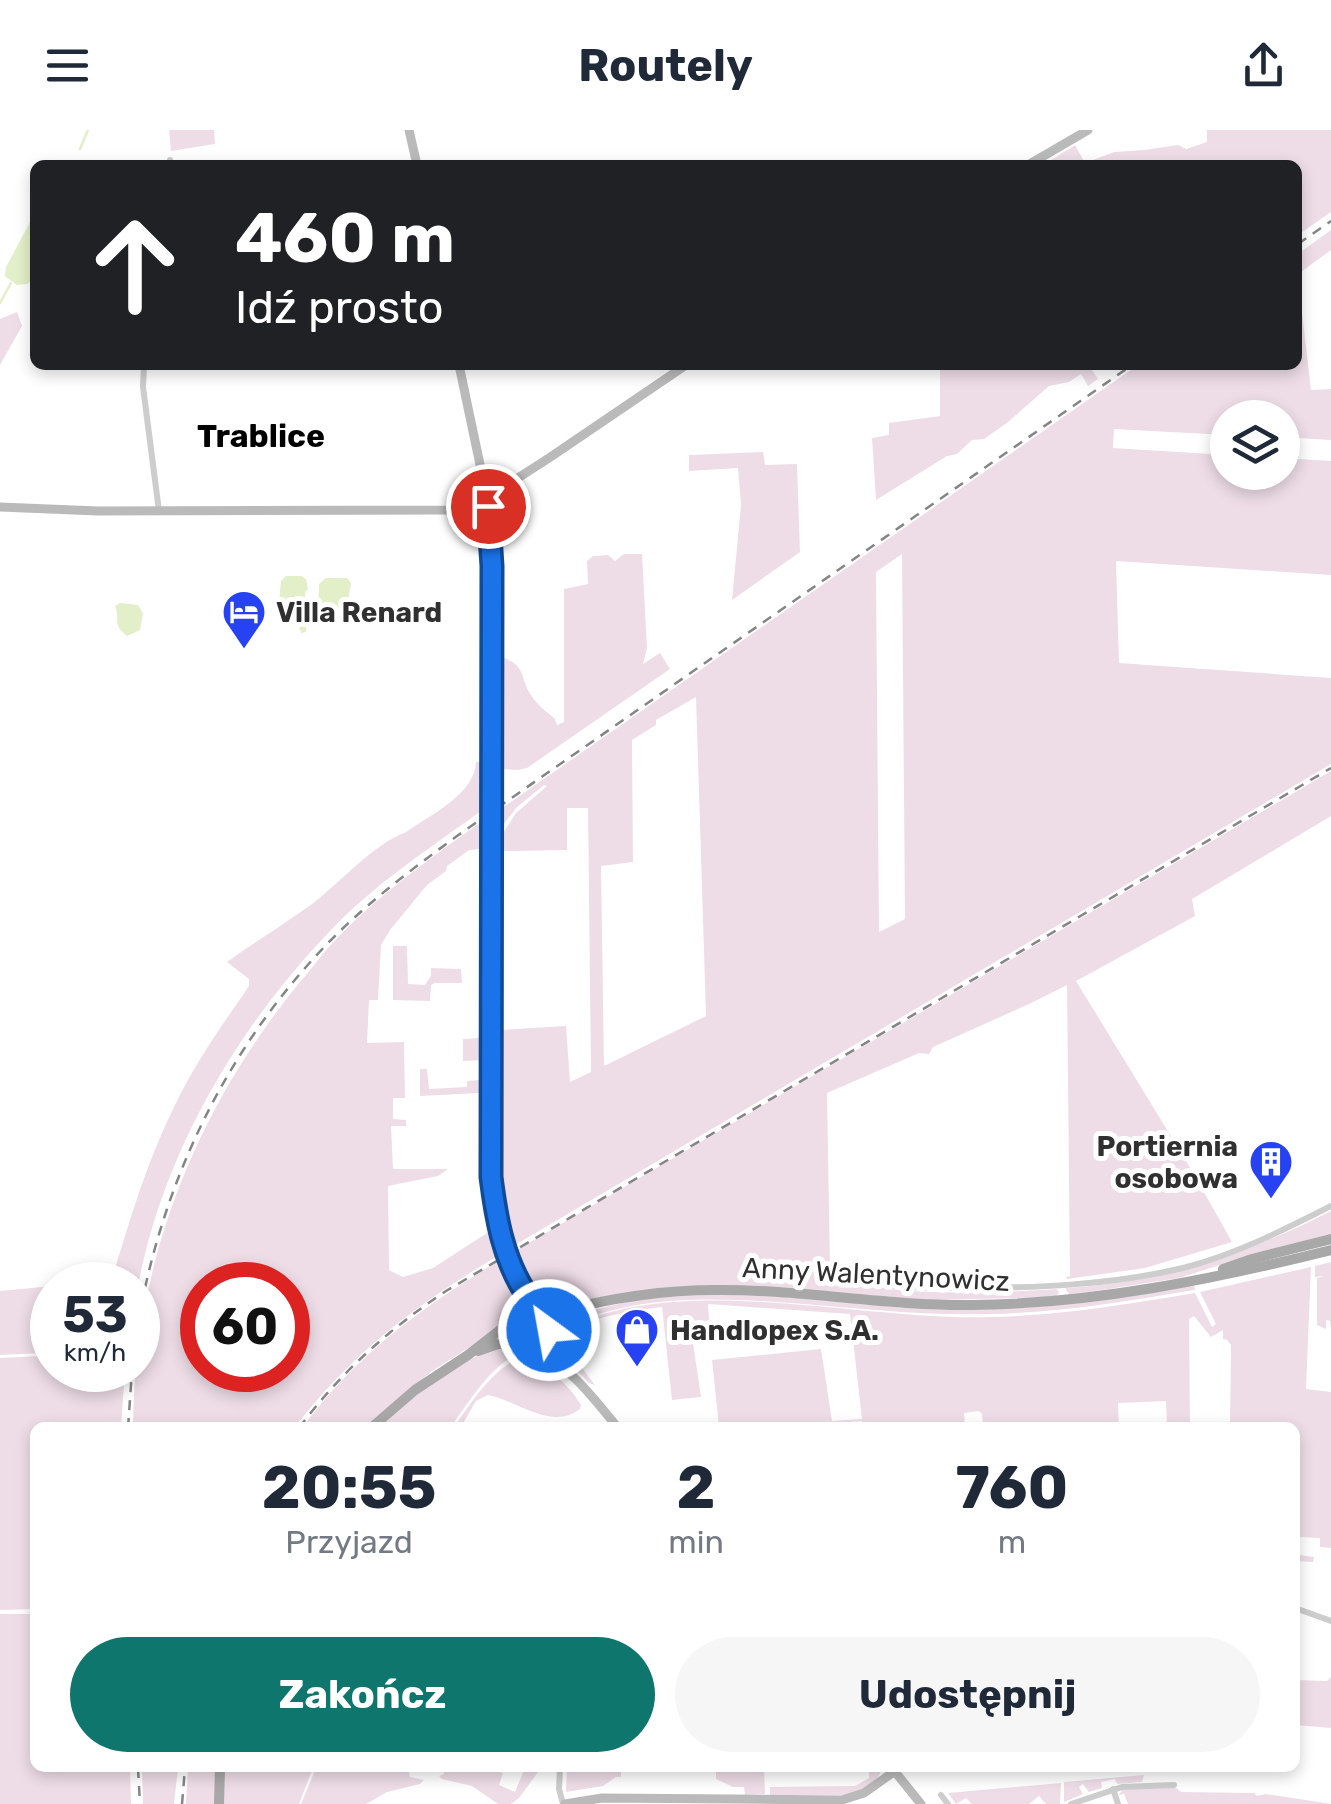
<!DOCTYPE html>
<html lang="pl">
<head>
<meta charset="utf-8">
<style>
	body { margin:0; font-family:Rubik,sans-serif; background:#f6f6f7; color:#1f2937; height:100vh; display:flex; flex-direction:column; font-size:38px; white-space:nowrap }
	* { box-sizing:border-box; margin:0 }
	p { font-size:32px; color:#747a83 }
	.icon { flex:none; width:55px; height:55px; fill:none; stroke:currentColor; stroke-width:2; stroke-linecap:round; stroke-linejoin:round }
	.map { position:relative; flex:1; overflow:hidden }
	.panel { position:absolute; left:30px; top:1292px; width:1270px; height:350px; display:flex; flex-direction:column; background:#fff; border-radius:15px; box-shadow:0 5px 15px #0003 }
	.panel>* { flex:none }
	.guide { position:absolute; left:30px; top:30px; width:1272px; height:210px; border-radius:15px; box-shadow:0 5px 15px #0003; background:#202124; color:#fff; overflow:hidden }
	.controls { position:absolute; left:1210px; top:270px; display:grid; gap:20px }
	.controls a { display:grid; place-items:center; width:90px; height:90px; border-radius:50%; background:#fff; box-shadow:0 5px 15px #0003; font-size:50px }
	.speed { position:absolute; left:30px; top:1132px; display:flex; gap:20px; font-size:50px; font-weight:700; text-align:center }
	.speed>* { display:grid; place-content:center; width:130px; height:130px; border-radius:50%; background:#fff; box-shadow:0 5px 15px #0003; line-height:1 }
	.speed small { font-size:25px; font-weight:400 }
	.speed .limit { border:15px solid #d22; background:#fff; color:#111 }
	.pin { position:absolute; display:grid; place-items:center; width:85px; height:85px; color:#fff; margin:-42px; border:5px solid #fff; border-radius:50%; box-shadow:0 2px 10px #0007 }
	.me { position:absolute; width:110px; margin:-55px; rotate:328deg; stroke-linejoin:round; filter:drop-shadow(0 0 8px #0008) }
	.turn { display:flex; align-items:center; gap:35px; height:210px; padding:0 40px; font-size:45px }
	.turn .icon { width:130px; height:130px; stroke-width:2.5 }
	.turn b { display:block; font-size:70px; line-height:85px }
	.eta { display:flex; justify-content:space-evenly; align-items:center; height:170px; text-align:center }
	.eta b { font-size:60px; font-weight:700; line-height:70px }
	.action { display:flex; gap:20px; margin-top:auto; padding:20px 40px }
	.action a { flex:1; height:115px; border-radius:60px; background:#0f766e; color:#fff; font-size:40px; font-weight:700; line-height:115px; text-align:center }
	.action a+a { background:#f6f6f7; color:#1f2937 }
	header { display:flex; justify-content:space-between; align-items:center; height:130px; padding:0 40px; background:#fff; font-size:45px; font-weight:700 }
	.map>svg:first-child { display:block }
</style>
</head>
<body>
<header><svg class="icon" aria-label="menu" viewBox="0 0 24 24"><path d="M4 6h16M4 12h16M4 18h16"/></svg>Routely<svg class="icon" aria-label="share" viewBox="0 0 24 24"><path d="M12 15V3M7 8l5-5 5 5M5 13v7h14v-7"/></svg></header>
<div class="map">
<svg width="1331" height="1674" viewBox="0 0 1331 1674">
	<rect width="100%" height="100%" fill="#fff"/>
	<!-- green -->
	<g fill="#eedde7" fill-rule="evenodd">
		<path d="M169,0H214L215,14L171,21Z"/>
		<path d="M1207,0H1331V82L1298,105V35H1043L1075,15L1085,33L1114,22L1144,20L1178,15L1186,19L1207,12Z"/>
		<path d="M1331,100V120L1298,144V124Z"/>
		<path d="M1298,148L1311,260L1331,259V310L1283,307L1282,288H1228L1227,305L1114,299L1113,318L1227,325L1228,342H1282L1283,328L1331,331V445L1116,431L1119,533L1331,548V634L510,1118C503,1091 487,1011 502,988L496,980V966L501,962V955L495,949L496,922L500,920V916L496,914L495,856H503L501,859V900L566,896L570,952L591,942L588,678H567V720L501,721V745H496V714L516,683L547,656L544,655L517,677L496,704L495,683L1138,235H1298ZM902,424L905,789L879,802L876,442ZM696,567L706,886L604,936L601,736L633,732L632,610L656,595V590Z"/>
		<path d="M17,182L22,196L0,235V189Z"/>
		<path d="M940,235H1091L1090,237L1098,249L1088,256L1081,244L1069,252L1049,256L1008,292L984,309L972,310L957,324L947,326L876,370L872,308L889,305V293L940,286Z"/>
		<path d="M763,322L765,335L797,334L800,422L732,470L741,375L738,338L689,341V325Z"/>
		<path d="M624,424H642L647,518L643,534L660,523L670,539L527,638L518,640L497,639L496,636L500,635L499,630L500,531L502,527C527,536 519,547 531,565C537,575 547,582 555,589L557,595L564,592V459L588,454L587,431L593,426L608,425L615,431Z"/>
		<path d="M476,632H487V677C434,715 377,752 332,799C238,896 163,1023 138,1156L61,1155L111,1152C129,1092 147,1031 175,975C195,933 223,894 249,856V849L227,832C255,812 284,794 312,774C341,752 372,715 406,702C429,686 475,664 476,632Z"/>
		<path d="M1331,641V686L1192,769L1195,786L1076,851L1191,1039L1232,1112L1145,1138L1067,1149L1066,1147L1070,1146L1067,855L1029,874L933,917L929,924L919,923L827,963L830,1137L825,1151C901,1165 980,1164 1057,1159L1059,1163L1055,1167L933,1170L702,1155L675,1157L559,1179L558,1176C529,1178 520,1144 512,1123Z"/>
		<path d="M487,688L485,741H482L481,719L469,720L447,736L446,741L427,755L390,800L381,815L378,870H369L367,913L404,912L405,968H393V989L406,990V996H391L393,1039H448L438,1046L388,1056L389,1140L403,1147L433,1138L490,1101L495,1102L501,1124C418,1173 354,1221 295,1297L133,1298C134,1132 196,979 300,852C313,837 325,820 339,806C383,761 436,724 487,688ZM202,1155H288V1240H202Z"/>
		<path d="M393,816H407L408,854L425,855L431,846V838L461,839L462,853H435L431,855L430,871L393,870Z"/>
		<path d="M480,884L486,887V930L463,931V909L480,908Z"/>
		<path d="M420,939H427L429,959L467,957V951L480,950L481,946H485V991H481L480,963L420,966Z"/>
		<path d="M1331,1081V1105L1251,1125L1179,1148L1070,1165L1066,1160V1158C1160,1152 1248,1124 1331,1081Z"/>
		<path d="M503,1128L516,1161L515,1170L502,1184L498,1199L432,1241L364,1297L302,1298C360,1220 422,1178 503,1128Z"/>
		<path d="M1331,1132V1199L1330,1191L1326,1190V1199L1317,1195V1148L1323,1146L1315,1147V1136Z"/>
		<path d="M1311,1137L1306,1259L1331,1262V1418L1320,1417V1408L1300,1407L1299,1425L1314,1427L1313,1432L1298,1431L1297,1438H1295V1298L1230,1297L1231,1215L1227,1210L1223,1209V1200L1211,1207L1194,1186L1189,1189L1190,1298L1167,1297L1166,1271L1118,1273L1119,1297H1035L1034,1293L1019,1294V1297H983L982,1284L979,1281L964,1283L965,1297H911L909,1293L891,1295V1297H863L862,1291L820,1294L812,1298L719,1297L712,1230L821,1219L832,1291L862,1289L850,1184L708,1174L710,1205L692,1206L701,1267L672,1270L662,1177C626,1181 589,1188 557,1205L595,1255L589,1253L554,1216C555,1213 556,1206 558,1203C564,1196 578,1193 586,1190C702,1146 866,1191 990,1187C1059,1186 1127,1174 1195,1163L1212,1197L1216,1194L1200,1162Z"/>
		<path d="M1194,1155L1195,1160C1126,1171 1059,1183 989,1184C923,1186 857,1178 791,1173C720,1168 646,1164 579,1191C565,1196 554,1197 553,1214L552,1209L555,1198C663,1135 839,1180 960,1180C1039,1180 1116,1170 1194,1155Z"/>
		<path d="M52,1156V1240H125L121,1297L35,1298V1479L0,1480V1228L41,1226L44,1223L0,1225V1161Z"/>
		<circle cx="526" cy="1196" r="18"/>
		<path d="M509,1216C519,1222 531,1220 541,1226L537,1229C529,1228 519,1225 512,1228C492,1235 463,1280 451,1297L378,1298C408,1271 440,1242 477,1226C487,1221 498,1219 509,1216Z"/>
		<path d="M515,1230C541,1231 569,1253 581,1275L580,1279C551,1301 518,1271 488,1265L476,1271L461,1297H454C471,1273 489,1244 515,1230Z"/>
		<path d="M0,1484H35V1638H130L131,1674H0Z"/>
		<path d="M1331,1547V1598L1295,1595V1550L1327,1551Z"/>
		<path d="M142,1638H178L174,1674H143Z"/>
		<path d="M188,1638H215V1674H186Z"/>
		<path d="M224,1638H313L299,1674H224Z"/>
		<path d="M316,1638H408L410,1647L424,1650L420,1654L387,1662L366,1674H301Z"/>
		<path d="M444,1638H487L503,1643L499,1655L515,1662L525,1638H541L519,1668L511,1674H498L472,1656L442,1649L439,1646L444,1644Z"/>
		<path d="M567,1638H621V1647H616L603,1656L566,1662Z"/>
		<path d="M716,1638H764L765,1664L745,1665L744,1657H733L716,1649Z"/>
		<path d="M869,1638H882C878,1654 862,1660 847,1665H770V1657L855,1656L869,1648Z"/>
		<path d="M1144,1645L1142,1652L1117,1654L1115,1649L1101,1652L1102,1658L1089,1662L1083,1654L1079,1657L1083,1664L1064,1672V1652Z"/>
		<path d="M1061,1653L1060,1674H1046L1039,1666L1029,1674H972L966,1668L956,1674L948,1663Z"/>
		<path d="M1147,1657L1176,1658L1181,1662L1255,1663L1256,1666L1266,1664L1331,1674H1128L1124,1664L1119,1665L1122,1660Z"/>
	</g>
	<!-- water -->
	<g fill="#e2efc8">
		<path d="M35,83V147L27,154L17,155L5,146L6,137Z"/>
		<path d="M286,446H301L306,449L308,459L305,462L306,502L301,503L298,493L289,488L286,478H281L279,472L281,451Z"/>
		<path d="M326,448H347L351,453L349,465V485L334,496L322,495L318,484L319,454Z"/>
		<path d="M120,473L138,475L143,484L140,500L127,506C111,493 121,491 115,476Z"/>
	</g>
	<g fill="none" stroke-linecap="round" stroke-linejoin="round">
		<!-- stream -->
		<g stroke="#e2efc8" stroke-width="2.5">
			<path d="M80,19L88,0"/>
			<path d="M0,173L11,153"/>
		</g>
		<!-- street -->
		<g stroke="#cdcdcd" stroke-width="6">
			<path d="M170,30V35"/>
			<path d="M144,235L143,257L159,381"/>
			<path d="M825,1148C871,1157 916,1158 962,1158C1036,1158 1111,1155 1183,1138C1234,1125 1284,1100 1331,1076"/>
			<path d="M1295,1478L1331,1491"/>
			<path d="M560,1638L559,1659L563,1674"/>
			<path d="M1113,1659L1118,1674"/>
			<path d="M941,1665L948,1674"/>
			<path d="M1071,1674L1122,1657L1174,1655"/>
		</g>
		<!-- secondary -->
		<g stroke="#bababa" stroke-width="9">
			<path d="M409,0L417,35"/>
			<path d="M1028,35L1088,0"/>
			<path d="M459,235L486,363L492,409L491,1037C492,1062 497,1087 503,1111C508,1132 523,1153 517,1175"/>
			<path d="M486,363L504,357L549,328L686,235"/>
			<path d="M0,377L98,381L447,380L488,376"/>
			<path d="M520,1154L533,1174"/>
			<path d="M546,1207L550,1219L559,1230"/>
			<path d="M531,1218C569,1235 592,1266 618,1298"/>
			<path d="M892,1638L921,1674"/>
			<path d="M565,1674L602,1668L842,1670L864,1663L895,1641"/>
		</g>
		<!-- primary -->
		<g stroke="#a8a8a8" stroke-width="10">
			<path d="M1223,1139L1252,1129L1331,1109"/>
			<circle cx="526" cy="1195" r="23"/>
			<path d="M544,1181L556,1182C607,1169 661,1160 714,1160C800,1159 885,1176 972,1175C1093,1174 1214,1149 1331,1120"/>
			<path d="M549,1198L559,1190L579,1183"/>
			<path d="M478,1221L498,1214L512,1213"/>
			<path d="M371,1298L415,1260L468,1225L504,1197"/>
			<path d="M219,1674L220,1638"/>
		</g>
		<!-- rail -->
		<g stroke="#858585" stroke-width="2.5" stroke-dasharray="10 8" stroke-linecap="butt">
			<path d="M1298,114L1331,91"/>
			<path d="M138,1193C164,1045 231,909 338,803C375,767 416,736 457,706L1132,235"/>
			<path d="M128,1298L132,1240"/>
			<path d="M299,1298C340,1243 389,1199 446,1161L1331,638"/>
			<path d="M138,1638L140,1674"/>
			<path d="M182,1674L185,1638"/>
		</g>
	</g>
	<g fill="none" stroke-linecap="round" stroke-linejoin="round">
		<defs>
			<path id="route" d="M488,376L492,436L491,1047C496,1087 503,1128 525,1162C534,1177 549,1180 549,1200"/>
		</defs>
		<!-- route casing -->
		<use href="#route" stroke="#114b97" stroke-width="25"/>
		<!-- route -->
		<use href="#route" stroke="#1a73e8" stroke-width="18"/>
	</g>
	<!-- icons -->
	<defs>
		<symbol id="hotel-pin" viewBox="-11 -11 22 30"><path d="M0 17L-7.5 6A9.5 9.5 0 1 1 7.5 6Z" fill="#2742f2" stroke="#fff"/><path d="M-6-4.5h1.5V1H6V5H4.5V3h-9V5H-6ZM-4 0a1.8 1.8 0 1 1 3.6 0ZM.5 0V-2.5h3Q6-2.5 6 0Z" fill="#fff"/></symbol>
		<symbol id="building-pin" viewBox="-11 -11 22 30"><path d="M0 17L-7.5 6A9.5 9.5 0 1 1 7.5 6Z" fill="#2742f2" stroke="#fff"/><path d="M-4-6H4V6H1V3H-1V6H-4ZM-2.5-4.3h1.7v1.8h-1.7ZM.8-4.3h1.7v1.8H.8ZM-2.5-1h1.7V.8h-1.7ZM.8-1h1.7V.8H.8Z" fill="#fff"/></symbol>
		<symbol id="shop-pin" viewBox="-11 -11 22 30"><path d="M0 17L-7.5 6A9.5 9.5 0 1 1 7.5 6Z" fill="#2742f2" stroke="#fff"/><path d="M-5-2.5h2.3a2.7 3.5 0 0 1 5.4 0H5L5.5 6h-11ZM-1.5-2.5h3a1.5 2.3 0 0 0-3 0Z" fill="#fff"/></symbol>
	</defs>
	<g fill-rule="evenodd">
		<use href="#hotel-pin" x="219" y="457" width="50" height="68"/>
		<use href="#building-pin" x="1246" y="1007" width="50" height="68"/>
		<use href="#shop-pin" x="612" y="1175" width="50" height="68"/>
	</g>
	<g text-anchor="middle" stroke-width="10" stroke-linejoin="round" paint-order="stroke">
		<!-- poi labels -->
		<g font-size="28" font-weight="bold" fill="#303030" stroke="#fff" text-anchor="start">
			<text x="276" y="492">Villa Renard</text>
			<text x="1238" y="1026" text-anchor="end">Portiernia<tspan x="1238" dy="32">osobowa</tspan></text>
			<text x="670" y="1210">Handlopex S.A.</text>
		</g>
		<!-- street labels -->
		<g font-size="28" fill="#303030" stroke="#fff">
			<text transform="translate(876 1144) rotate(3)" y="10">Anny Walentynowicz</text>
		</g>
		<!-- quarter labels -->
		<g font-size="32" font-weight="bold" fill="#000" stroke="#fff">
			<text x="261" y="317">Trablice</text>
		</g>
	</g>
</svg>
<div class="controls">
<a><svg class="icon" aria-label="layers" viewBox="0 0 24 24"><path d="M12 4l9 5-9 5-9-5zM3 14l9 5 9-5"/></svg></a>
</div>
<div class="speed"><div>53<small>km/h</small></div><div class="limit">60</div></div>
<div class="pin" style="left:488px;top:376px;background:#d93025"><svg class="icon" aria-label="arrive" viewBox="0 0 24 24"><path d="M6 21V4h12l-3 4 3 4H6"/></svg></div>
<svg class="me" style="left:549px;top:1200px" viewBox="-20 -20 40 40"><circle r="17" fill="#1a73e8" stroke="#fff" stroke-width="3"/><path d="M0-11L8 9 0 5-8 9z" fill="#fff"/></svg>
<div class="guide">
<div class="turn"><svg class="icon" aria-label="ahead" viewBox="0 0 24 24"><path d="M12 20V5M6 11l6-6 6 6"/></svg><div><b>460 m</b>Idź prosto</div></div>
</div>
<section class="panel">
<div class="eta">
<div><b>20:55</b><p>Przyjazd</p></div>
<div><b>2</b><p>min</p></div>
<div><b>760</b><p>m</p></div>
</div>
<div class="action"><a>Zakończ</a><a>Udostępnij</a></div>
</section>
</div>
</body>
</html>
